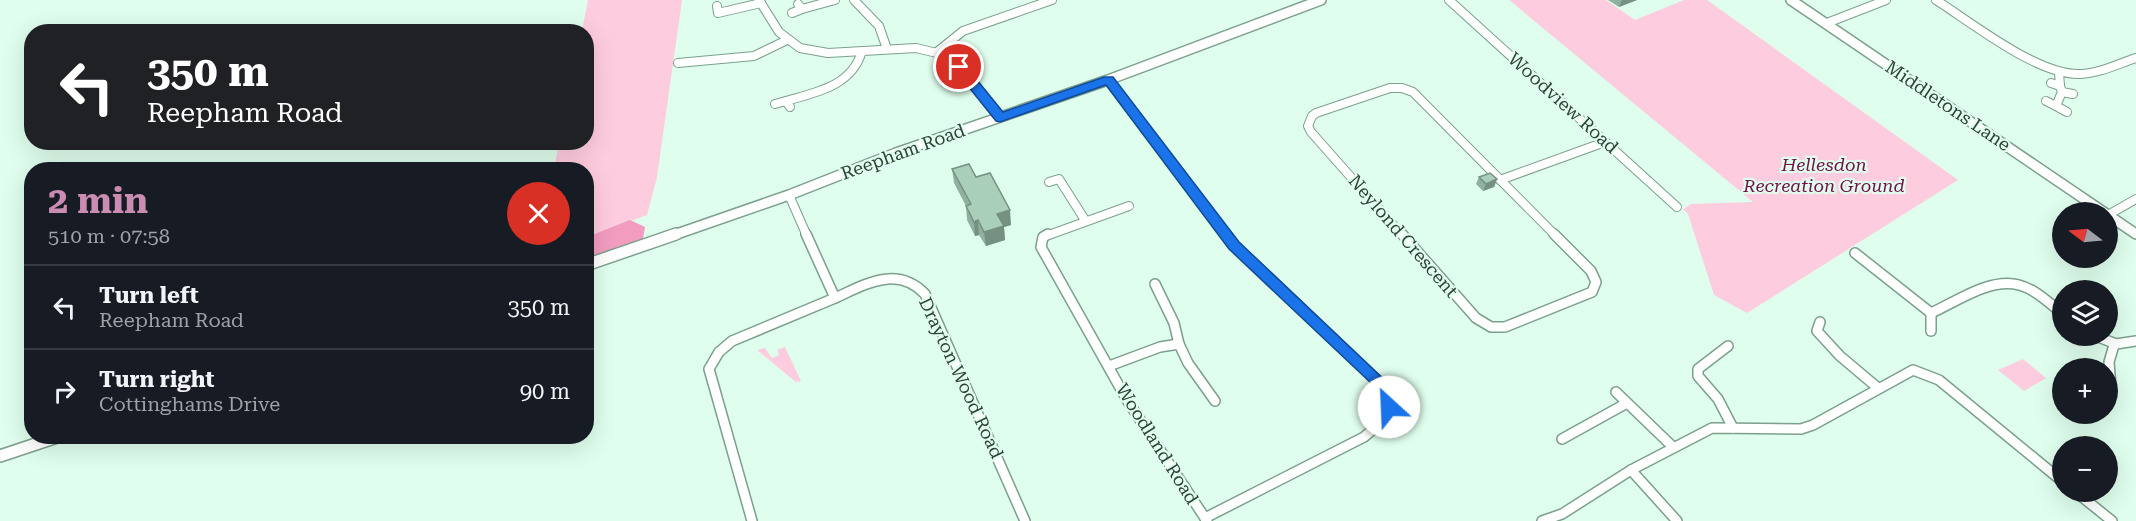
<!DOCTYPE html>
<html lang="en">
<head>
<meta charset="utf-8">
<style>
	body { margin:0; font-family:"Roboto Serif",serif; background:#242831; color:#f1f3f6; height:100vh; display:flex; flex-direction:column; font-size:22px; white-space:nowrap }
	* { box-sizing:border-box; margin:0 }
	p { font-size:20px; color:#9ea1a6 }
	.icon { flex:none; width:33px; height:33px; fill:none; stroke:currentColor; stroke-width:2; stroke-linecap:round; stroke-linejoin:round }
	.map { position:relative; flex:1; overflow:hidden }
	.sheet { position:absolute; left:24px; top:162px; width:570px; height:282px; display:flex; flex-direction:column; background:#171b24; border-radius:24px; box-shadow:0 6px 24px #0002 }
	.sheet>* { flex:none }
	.top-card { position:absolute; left:24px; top:24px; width:570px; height:126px; border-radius:24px; box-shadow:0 6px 24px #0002; background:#202124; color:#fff; overflow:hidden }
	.needle { width:39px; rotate:286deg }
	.controls { position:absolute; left:2052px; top:202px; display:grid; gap:12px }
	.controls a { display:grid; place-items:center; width:66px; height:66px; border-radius:50%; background:#171b24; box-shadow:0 6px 24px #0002; font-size:30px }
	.pin { position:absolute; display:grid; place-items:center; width:51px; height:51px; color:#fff; margin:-26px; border:3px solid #fff; border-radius:50%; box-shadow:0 2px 6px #0007 }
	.me { position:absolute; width:66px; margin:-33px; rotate:335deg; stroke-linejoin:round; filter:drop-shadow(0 0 4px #0008) }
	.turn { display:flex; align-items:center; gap:21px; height:126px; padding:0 24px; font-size:27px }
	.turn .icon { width:78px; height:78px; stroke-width:2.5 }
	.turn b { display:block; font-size:42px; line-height:51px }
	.round { display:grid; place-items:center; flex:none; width:63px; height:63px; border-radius:32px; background:#242831 }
	.head { display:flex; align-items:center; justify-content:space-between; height:102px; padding:0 24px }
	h1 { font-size:36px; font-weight:700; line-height:45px; color:#ca8cb2 }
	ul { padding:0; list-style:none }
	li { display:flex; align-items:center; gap:18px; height:84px; padding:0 24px; border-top:2px solid #363941 }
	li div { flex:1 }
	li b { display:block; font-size:22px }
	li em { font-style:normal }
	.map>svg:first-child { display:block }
</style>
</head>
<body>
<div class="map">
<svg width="2136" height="521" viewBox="0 0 2136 521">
	<rect width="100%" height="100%" fill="#dffeed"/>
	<!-- green -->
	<g fill="#feccdf">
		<path d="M588,0H682L657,177L647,215L587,237L586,170H554L559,143L586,142V32L582,31Z"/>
		<path d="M1509,0H1606L1635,20L1684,0H1707L1958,180L1747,313L1714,295L1688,214L1683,209L1691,204L1753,202Z"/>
		<path d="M785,347L801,381L796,382L757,350L765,348L772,358L779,355L777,350Z"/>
		<path d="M2023,359L2046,378L2024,391L1998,370Z"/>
	</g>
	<!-- forest -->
	<path fill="#f29cc0" d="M630,220L645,227L642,244L587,262V237Z"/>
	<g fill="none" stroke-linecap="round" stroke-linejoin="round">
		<defs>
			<g id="minor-far1">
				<path d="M759,0L779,32L800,48L828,53L916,48L941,54L966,74L1000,118"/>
				<path d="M854,0L879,26L887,49"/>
				<path d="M1449,0L1677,207"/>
				<path d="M1936,0C1972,23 2036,74 2078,74C2098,74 2118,64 2136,58"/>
				<path d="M798,4L802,9L835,0"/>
				<path d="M717,6L718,13L761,3"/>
				<path d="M792,13L802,9"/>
				<path d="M1827,23L1886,0"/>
				<path d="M937,52L963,31L1052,0"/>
				<path d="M678,63L754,56L787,40"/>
				<path d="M1108,80L1227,236"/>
				<path d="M2051,83L2060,86L2059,72"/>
				<path d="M2060,86L2062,92L2073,94"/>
				<path d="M2046,101L2056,106L2062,92"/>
				<path d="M775,104L786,101"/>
				<path d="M2056,106L2067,112"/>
				<path d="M790,107L786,101C817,92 852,86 862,51"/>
				<path d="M1500,180L1605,142"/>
				<path d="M1049,182L1059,179L1085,220"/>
				<path d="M789,195L807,236"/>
				<path d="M2108,215L2136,199"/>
				<path d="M1046,236L1129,206"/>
				<path d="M1403,236L1311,132L1308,126L1312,116L1316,113L1390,88H1402L1413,92L1556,236"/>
			</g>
			<g id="minor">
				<path d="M806,234L835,298C866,284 897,265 925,294L1025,521"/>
				<path d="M1048,234L1043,237L1041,247L1127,400L1207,521"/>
				<path d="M1402,234L1476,318L1491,327H1505L1592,292L1596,282L1591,271L1554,234"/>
				<path d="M1855,253L1931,313C1956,302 1990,277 2019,285C2035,289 2049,303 2062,313"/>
				<path d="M1155,284L1174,323L1179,344"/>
				<path d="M1931,313V331"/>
				<path d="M1820,322L1817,331L1840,356L1878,388"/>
				<path d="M2096,336L2116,344L2136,341"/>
				<path d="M1728,346L1698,369V376L1718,399L1733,428"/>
				<path d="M1109,366L1160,347L1179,344L1188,363L1215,401"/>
				<path d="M2108,389L2111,387L2109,362L2114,345"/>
				<path d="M1616,392L1673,447"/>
				<path d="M1562,439L1627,403"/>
				<path d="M1631,470L1677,521"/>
				<path d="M2076,492L2112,521"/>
				<path d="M1205,518L1364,437C1387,418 1396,407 1377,380L1234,245L1226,234"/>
				<path d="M752,521L709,369L719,352L732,341L835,298"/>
				<path d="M1542,521L1562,514L1631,470L1712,428L1801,429L1813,425L1913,370L1939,380L2062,481"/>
			</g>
			<g id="tertiary-far1">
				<path d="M1791,0L2105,213"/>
				<path d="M2108,215L2136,234"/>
				<path d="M671,236L789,195L896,153L1108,80L1321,0"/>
			</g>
			<g id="tertiary">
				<path d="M586,265L676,234"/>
				<path d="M0,456L60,436"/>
			</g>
		</defs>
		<!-- minor-far1 casing -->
		<use href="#minor-far1" stroke="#7ca08d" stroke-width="10"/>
		<!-- minor casing -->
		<use href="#minor" stroke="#7ca08d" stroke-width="12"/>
		<!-- tertiary-far1 casing -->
		<use href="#tertiary-far1" stroke="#7ca08d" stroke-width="12"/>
		<!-- tertiary casing -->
		<use href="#tertiary" stroke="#7ca08d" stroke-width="14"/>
		<!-- minor-far1 -->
		<use href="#minor-far1" stroke="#fff" stroke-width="8"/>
		<!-- minor -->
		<use href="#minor" stroke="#fff" stroke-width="9"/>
		<!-- tertiary-far1 -->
		<use href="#tertiary-far1" stroke="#fff" stroke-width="9"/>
		<!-- tertiary -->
		<use href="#tertiary" stroke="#fff" stroke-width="11"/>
	</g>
	<!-- wall -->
	<g fill="#91b1a0">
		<path d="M1608,0H1637L1619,7Z"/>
		<path d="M952,169L1011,225L1004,227L1005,240L986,246L979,235L975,236L967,220L966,206L954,183Z"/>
		<path d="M1479,177L1497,179L1494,187L1483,191L1476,184Z"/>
	</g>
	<!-- shaded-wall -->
	<g fill="#769082">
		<path d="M1622,0H1637L1619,7Z"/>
		<path d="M1497,179L1494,187L1483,191L1486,184Z"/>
		<path d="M1010,210L1011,225L1004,227L1005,240L986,246L984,232L997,214Z"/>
		<path d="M978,220L979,235L975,236L974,222Z"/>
	</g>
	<!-- building -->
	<g fill="#a9ceba" stroke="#769082" stroke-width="1.5">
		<path d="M969,164L976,177L990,173L1010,210L997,214L1004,226L984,232L978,220L974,222L966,206L971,204L952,169Z"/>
		<path d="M1490,173L1497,179L1486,184L1479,177Z"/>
	</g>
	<!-- route -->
	<path fill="#1a73e8" stroke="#114b97" stroke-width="1.5" d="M959,63L964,64L1003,112L1104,77H1113L1239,242L1393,388L1397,407L1395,411L1389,413L1384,411L1380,394L1372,384L1229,249L1106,85L1000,122L996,121L955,70L954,67Z"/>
	<g text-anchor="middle" stroke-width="4.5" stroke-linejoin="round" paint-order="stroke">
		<!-- street labels -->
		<g font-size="18" fill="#304038" stroke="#dffeed">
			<text transform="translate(1563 103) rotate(42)" y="6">Woodview Road</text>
			<text transform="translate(1948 106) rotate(34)" y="6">Middletons Lane</text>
			<text transform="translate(903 152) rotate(-20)" y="6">Reepham Road</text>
			<text transform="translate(1403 236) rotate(49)" y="6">Neylond Crescent</text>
			<text transform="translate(961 378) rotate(65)" y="6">Drayton Wood Road</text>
			<text transform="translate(1157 444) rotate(58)" y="6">Woodland Road</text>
		</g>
		<!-- park labels -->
		<g font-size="18" font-style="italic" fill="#750f47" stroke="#dffeed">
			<text x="1824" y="171">Hellesdon<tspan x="1824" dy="21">Recreation Ground</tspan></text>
		</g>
	</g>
</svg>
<div class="controls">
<a><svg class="needle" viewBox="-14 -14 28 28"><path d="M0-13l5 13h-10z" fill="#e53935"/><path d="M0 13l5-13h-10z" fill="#9ea1a6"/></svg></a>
<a><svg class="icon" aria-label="layers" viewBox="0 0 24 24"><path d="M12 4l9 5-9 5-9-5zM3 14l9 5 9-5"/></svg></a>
<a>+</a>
<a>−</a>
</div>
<div class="pin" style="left:959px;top:67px;background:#d93025"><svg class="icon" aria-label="arrive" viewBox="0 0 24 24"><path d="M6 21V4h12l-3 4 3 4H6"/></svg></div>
<svg class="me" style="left:1389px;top:407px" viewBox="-20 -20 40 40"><circle r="19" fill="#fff"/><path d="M0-13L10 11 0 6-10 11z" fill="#1a73e8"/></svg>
<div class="top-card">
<div class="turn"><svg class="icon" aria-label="left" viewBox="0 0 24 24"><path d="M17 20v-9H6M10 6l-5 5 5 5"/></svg><div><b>350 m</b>Reepham Road</div></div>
</div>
<section class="sheet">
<div class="head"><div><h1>2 min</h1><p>510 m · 07:58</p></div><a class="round" style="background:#d93025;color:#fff"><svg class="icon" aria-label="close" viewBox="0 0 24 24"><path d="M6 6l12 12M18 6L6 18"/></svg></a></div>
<ul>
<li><svg class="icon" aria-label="left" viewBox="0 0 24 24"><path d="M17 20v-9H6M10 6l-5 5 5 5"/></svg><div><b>Turn left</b><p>Reepham Road</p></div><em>350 m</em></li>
<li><svg class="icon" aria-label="right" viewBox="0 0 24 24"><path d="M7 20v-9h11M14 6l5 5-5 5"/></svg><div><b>Turn right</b><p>Cottinghams Drive</p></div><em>90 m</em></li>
</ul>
</section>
</div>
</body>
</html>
